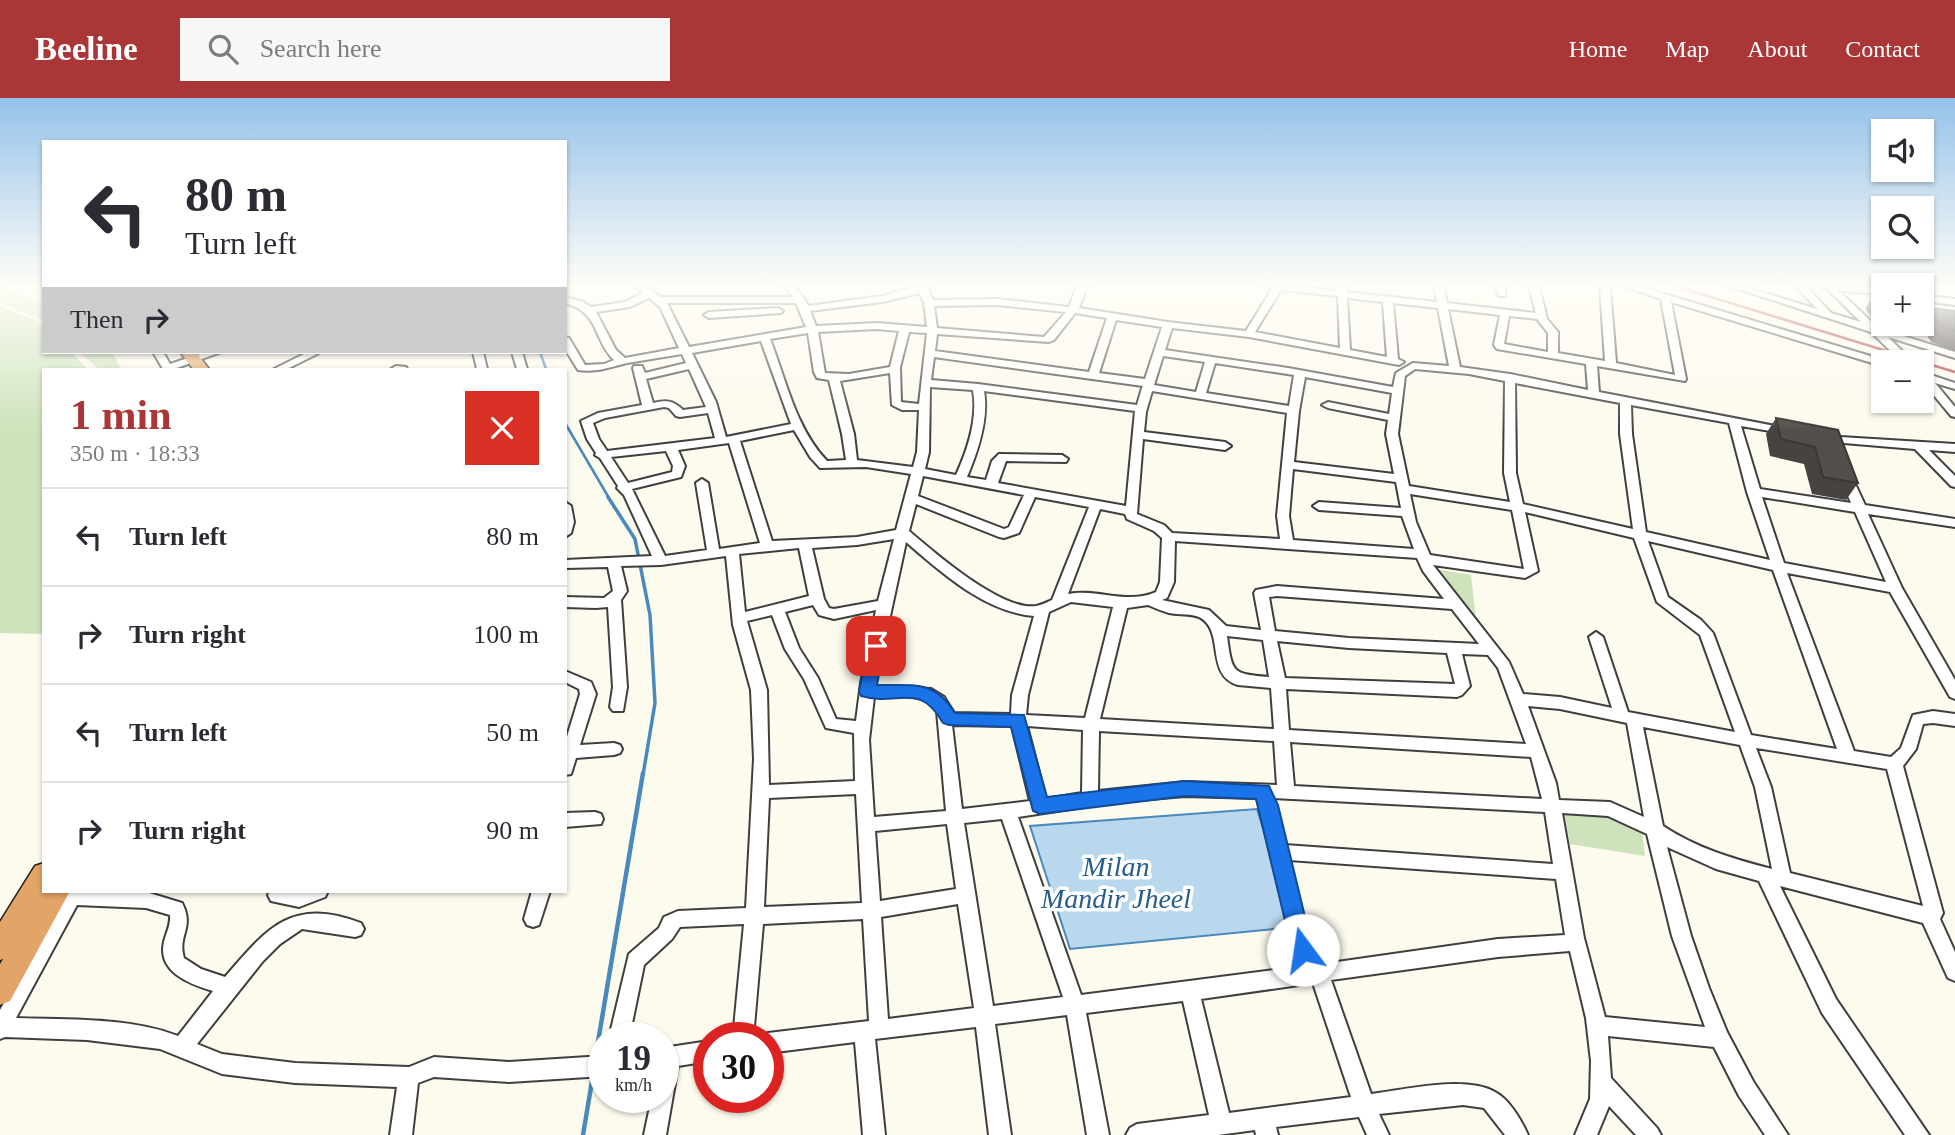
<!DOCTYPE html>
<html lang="en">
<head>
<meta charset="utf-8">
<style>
	body { margin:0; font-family:Georgia,serif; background:#f7f7f7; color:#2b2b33; height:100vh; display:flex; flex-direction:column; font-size:26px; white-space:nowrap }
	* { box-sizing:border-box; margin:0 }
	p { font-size:23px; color:#7c7c81 }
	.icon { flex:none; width:38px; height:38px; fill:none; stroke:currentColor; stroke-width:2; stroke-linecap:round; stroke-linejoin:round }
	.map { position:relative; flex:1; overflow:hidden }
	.side { position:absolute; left:42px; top:270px; width:525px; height:525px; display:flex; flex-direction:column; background:#fff; border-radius:0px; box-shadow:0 2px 5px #0004 }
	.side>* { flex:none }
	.hud { position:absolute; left:42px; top:42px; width:525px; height:214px; border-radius:0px; box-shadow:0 2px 5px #0004; background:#fff; color:#2b2b33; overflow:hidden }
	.tools { position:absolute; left:1871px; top:21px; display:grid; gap:14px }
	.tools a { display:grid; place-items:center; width:63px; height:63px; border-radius:0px; background:#fff; box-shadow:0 2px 5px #0004; font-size:35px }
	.speed { position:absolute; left:588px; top:924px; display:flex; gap:14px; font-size:35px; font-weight:700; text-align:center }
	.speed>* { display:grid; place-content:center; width:91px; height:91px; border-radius:50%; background:#fff; box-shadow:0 2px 5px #0004; line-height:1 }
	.speed small { font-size:18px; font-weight:400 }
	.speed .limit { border:10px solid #d22; background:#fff; color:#111 }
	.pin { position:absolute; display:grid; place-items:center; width:60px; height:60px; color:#fff; margin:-30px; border-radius:14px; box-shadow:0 4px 10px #0006 }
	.me { position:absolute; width:77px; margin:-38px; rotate:346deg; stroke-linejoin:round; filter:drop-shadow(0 0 5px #0008) }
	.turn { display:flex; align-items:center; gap:24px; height:147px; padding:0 28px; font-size:32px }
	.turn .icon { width:91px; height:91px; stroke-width:2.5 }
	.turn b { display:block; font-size:49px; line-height:60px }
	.then { display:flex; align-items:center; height:66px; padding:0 28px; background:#0003; gap:14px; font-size:26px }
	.round { display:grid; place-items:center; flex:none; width:74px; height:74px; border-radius:0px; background:#f7f7f7 }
	.overview { display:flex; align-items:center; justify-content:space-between; height:119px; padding:0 28px }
	h1 { font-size:42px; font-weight:700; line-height:52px; color:#aa3637 }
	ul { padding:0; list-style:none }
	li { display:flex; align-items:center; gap:21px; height:98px; padding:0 28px; border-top:2px solid #e1e1e2 }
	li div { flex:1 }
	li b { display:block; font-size:26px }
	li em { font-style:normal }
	header { display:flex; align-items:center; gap:42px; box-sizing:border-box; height:98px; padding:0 35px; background:#aa3637; color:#fff }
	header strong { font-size:33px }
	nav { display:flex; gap:38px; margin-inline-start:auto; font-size:24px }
	.search { width:490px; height:63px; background:#f7f7f7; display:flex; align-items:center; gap:18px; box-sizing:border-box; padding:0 24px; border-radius:0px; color:#7c7c81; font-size:26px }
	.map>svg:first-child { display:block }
</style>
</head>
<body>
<header>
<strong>Beeline</strong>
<div class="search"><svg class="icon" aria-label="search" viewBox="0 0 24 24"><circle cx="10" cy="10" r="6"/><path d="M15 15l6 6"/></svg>Search here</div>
<nav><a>Home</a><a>Map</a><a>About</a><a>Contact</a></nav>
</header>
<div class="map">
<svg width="1955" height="1037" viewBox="0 0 1955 1037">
	<rect width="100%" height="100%" fill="#fdfaee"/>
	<!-- green -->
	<g fill="#cee3bc">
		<path d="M0,188L44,208V222L5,207L0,203Z"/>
		<path d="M0,208L35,222L44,230V254H71L87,271H44V536L0,535Z"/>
		<path d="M79,254H112L121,271H99Z"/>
		<path d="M1430,470L1471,477L1476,521L1468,520Z"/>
		<path d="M1564,714L1597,715L1642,733L1645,758L1570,746Z"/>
	</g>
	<!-- water -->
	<path fill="#b9d8ee" stroke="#4989bc" stroke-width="2" d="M1257,711L1294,829L1070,851L1030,728Z"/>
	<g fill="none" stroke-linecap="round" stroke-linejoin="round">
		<!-- stream-far2 -->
		<g stroke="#4989bc" stroke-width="2.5">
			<path d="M540,254L546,271"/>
			<path d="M565,325L609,400"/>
		</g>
		<!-- stream-far1 -->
		<path stroke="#4989bc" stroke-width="3.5" d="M608,399L635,441L650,517L655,605L643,677"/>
		<!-- stream -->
		<g stroke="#4989bc" stroke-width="4.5">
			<path d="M595,962L643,675"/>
			<path d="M583,1037L593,977"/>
		</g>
		<defs>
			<g id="minor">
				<path d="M634,188H645L660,199H793L784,188H794L804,200L808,208L882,198L917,188H927L933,202L997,201L1069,209L1077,188H1087L1079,210L1168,224L1246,233L1272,191L1265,188H1293L1337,193V188H1347V194L1437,204L1434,188H1444L1447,205L1536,215L1529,188H1539L1547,221L1558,234V255L1605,263L1600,188H1610L1616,265L1675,277L1661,201L1624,188H1638L1887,263L1888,264H1883V268L1879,267L1671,204L1686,281L1685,283L1597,268L1599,294L1791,331L1793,333L1787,336L1741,328L1760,391L1851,405L1839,377L1845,373L1851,377L1865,407L1955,421V429L1868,416L1902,490L1955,582V601L1950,599L1890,494L1787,475L1854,653L1891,659L1901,650L1913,617L1933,613L1955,616V628L1933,625L1923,626L1916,651L1903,668L1943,815L1940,821L1955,854V883L1948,880L1923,825L1780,788L1836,901L1929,1037H1905L1822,915L1759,783L1716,771L1667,749L1691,838L1709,890L1727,934L1753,983L1788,1037H1765L1739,998L1714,949L1608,938L1611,980L1657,1030L1661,1037H1636L1609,1008L1597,1037H1575L1590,1001L1591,963L1586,920L1570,853L1498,859L1331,882L1371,996C1404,992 1465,977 1495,994C1510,1002 1521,1022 1528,1037H1505L1484,1010L1463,1007L1379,1016L1389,1037H1367L1359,1019L1276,1029L1278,1037H1256L1255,1032L1218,1037H1126L1130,1030L1137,1026L1209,1017L1183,903L1086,915L1109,1037H1087L1067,917L995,926L1011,1037H989L976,929L875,941L885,1037H863L855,944L768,955V940H760L768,935L869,923L863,821L763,826L753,940H733L744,826L680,829L672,841L644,867L629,940H609L629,856L659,830L664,819L678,813L746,810L754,661L751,592L733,527L726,458L661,467L621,468L627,493L621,502L627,589L623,613H613L610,609L613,589L608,509L596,510L565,509V499L604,500L613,493L608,469L565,470V462L652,458L624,397L617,390L618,388L600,360L595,357L596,355L587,341L581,323L598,315L642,307L633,270L634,268H642L645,275L686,265L682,256C664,259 645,262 627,265C610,269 596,275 578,272L565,251V239L569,240L585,267L604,266L614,262C593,242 600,214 565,205V199L583,204L591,209L625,204L643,195ZM1281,192L1338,198L1340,250L1255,234ZM920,195L924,205L927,229L877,225L816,228L810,213L882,204ZM649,200L660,209L679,250L625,260L616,252L596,214L630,209ZM1347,200L1383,204L1387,259L1350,252ZM667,205H796L806,229L689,249ZM1393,205L1438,210L1449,268L1413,265L1396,275L1393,289L1288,270L1165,252L1172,230L1249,239L1399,267L1404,264L1398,261ZM997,207L1066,214L1044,239L937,230L934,208ZM1448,211L1500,217L1494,247L1497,251L1586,266L1588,292L1510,276L1460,269ZM1075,215L1107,220L1089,274L935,253L937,236L1049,244L1054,242ZM1509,218L1537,221L1548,235V254L1504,246ZM1116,222L1162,229L1145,281L1099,275ZM877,231L899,233L890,269L849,276L825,275L818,234ZM909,234L927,235L919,306L901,304L900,269ZM808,235L814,274L817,280L829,282L842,336L846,362L827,363C796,331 786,282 770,241ZM761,243L791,326L726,339L716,304L692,255ZM1163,258L1205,264L1196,294L1154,287ZM934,259L1143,288L1142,290L1137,307L978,286L931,282ZM1215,265L1294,277L1289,308L1206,295ZM689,271L706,309L683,312C673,302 666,302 653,305L646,281ZM1415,271L1469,276L1505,283L1504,375L1510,404L1409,388L1398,336L1405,278ZM890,275L892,307L902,312H919L917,354L913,369L857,362L854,336L840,283ZM1305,279L1392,295L1389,316L1328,304L1322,307L1328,310L1388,322L1386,336L1394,376L1294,364L1299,313ZM1515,285L1620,305V336L1633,431L1523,406L1516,375ZM930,289L973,292C978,320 968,351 956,377L925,371L929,354ZM984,293L1135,313L1126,408L998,385L1006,363L1066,364L1068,361L1062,357L999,356L992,363L986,382L967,379C978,353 989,321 984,293ZM1152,293L1287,315L1277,418L1280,441L1172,435L1164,427L1137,416L1143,341L1225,352L1231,348L1225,344L1144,334L1146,314ZM1631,307L1729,325L1747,394L1770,462L1646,434L1632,336ZM664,309L669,310L676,318L680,319L708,315L715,340L607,353L599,341L593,325L605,320ZM794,332L810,359L820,370L866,369L911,376L896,432L857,439L772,443L740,343ZM729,345L760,445L719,451L708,385L702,381L696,385L707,452L665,458L632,391L681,379L685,368L678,352ZM666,353L673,368L672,374L628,385L611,359ZM1293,371L1396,384L1401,410L1319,404L1313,408L1319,412L1402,418L1414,451L1293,442L1289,418ZM923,378L1024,397L1009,429L1004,431L918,398ZM1410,396L1512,412L1524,471L1430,457L1416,424ZM1035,399L1089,409L1052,502C1047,504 1042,507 1036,508C1001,513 935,455 909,433L916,406L999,439L1004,440L1019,435ZM1762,399L1855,414L1886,484L1784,465ZM1100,411L1125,416L1127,421L1154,433L1162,440L1160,484L1156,494C1126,507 1098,490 1068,496ZM1525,414L1634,440L1657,504L1700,537L1735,634L1628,614L1603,539L1596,534L1589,539L1612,610L1560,599L1523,596L1509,564L1433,467L1525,480L1538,473ZM894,441L878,503L834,511L829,510L824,501L812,450L857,447ZM1175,443L1417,460L1423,473L1444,501L1277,488L1256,492L1254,495L1261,532L1226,528L1209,512L1162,502L1167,500L1174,484ZM1648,443L1773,472L1837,651L1751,637L1713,535L1701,522L1668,499ZM906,444C942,475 985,514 1034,518L1012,597L1011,616L954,615L944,599L931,591L875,588ZM799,450L809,498L745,514L739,456ZM1277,498L1452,511L1479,546L1349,540L1275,533L1269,499ZM1071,504L1113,509L1085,620L1026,617L1028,597L1049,514ZM813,507L819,517L834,521L876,512L861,585L856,623L836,621L818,580L799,550L785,514ZM1148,507C1155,510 1162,513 1169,515C1178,517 1193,515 1201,520C1225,535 1205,577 1238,587L1271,590L1274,631L1100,621L1127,510ZM772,517L785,551L804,581L826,630L854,635L855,683L769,687L767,592L747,523ZM1227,538L1263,542L1269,579C1232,576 1232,575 1227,538ZM1277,543L1349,550L1447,555L1455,586L1285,580ZM1462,556L1488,557L1498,570L1526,646L1289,632L1286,591L1457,599L1462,597L1470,588ZM874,599C893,599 926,593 937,613L946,713L874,719L869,642ZM1528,608L1560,611L1627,625L1644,719L1610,704L1559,702L1556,685ZM952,627L1012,628L1030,703L962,711ZM1027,628L1083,632L1082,695L1046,701ZM1643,629L1740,647L1755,689L1772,771C1733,761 1696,750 1663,728ZM1099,633L1274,643L1277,687L1185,684L1098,693ZM1290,644L1531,659L1542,701L1294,688ZM1756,650L1887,671L1923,808L1790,775L1771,689ZM856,696L862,805L764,809L769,700ZM1185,698L1257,700L1298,869L1081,897L1018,719L1116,704ZM1273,700L1545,714L1553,766L1285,747ZM1562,715L1608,718L1647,736L1672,838L1705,929L1605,919L1584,840ZM1002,721L1063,899L993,908L964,725ZM947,726L956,791L880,803L875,733ZM1289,762L1556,781L1565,837L1498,841L1316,867ZM958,806L974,910L888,921L881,819ZM1313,885L1351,999L1229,1015L1201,901Z"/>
				<path d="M1495,188H1505V198H1499Z"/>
				<path d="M1729,188H1743L1817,211L1796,188H1806L1831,215L1861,224L1824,188H1853L1883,191V197L1838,192L1878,230L1955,254V260L1888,239L1913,264H1902L1871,234Z"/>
				<path d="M1922,197L1955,201V207L1922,203Z"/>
				<path d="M778,210L783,213L781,215L709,220L704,217L709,214Z"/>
				<path d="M153,254H163L170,266L206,254H221L174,271H163Z"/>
				<path d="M308,254H321L287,271H274Z"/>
				<path d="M473,254H483L487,271H477Z"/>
				<path d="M512,254H522L527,271H517Z"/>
				<path d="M396,268L406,269L407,271H391Z"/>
				<path d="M1922,274L1955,285V291L1935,285L1955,309V319L1951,318L1922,283Z"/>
				<path d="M1824,338L1955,346V354L1929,352L1955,378V389L1951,388L1915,351L1820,343L1818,341Z"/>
				<path d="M565,404L571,408L574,424L571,435L565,439Z"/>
				<path d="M565,573L591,584L596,596L580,647L614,645L620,647L622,651L620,655L614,657L576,660L571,676L565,677V645L580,596L579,591L565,584Z"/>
				<path d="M595,714L601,716L603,721L601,726L565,729V715Z"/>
				<path d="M65,793L146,794L182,805C195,830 177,837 184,860L201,871L225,879C268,829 292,799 361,825L364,831L361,837L355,839L302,831L280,846L263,863L197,946L222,956L295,965L409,969L434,959L509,964L604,958V978L509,984L434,979L418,985L412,1037H390L397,989L295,985L222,976L160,951L87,942L5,939L0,941V912ZM77,807L146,810L170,817C171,827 166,835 164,844C157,874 190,886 213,893L178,938C130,919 67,922 16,920Z"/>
				<path d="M270,793H328L325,799L299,809L271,803L268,797Z"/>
				<path d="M532,793H550L539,827L533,829L527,827L524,821Z"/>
				<path d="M709,943V963L678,968L666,1037H644L652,999H663V950Z"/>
			</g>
			<g id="highway">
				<path d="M180,254H196L209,271H193Z"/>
				<path d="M44,765V793H70L10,903L0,907V866L3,861L0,862V824L35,768Z"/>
			</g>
		</defs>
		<!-- minor casing -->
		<use href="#minor" stroke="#3f3f3f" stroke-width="4"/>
		<!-- highway casing -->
		<use href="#highway" stroke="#1d1d1d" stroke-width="3"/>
		<!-- minor -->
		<use href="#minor" fill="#fff" fill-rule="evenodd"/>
		<!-- highway -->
		<use href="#highway" fill="#e2a467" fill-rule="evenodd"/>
		<!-- rail -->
		<path stroke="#aa3637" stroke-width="2.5" d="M1675,188L1955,274"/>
	</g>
	<!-- wall -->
	<g fill="#484340">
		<path d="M1875,196L1883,197V226H1922V202L1931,210L1955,213V253L1931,244L1925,234L1901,230L1899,234L1879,228L1865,211Z"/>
		<path d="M1776,320L1838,332L1858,385L1846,402L1812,396L1804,366L1770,358L1766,336Z"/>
	</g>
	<!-- building -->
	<g fill="#544e4a" stroke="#3b3734" stroke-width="2">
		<path d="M1875,196L1883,197V205Z"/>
		<path d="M1922,202L1926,203L1931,210L1955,213V233L1942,228L1935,218L1922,216Z"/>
		<path d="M1776,320L1838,332L1858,385L1823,379L1815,349L1781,341Z"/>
	</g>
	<!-- sky -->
	<linearGradient id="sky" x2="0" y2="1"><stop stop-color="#95c2ea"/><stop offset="0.56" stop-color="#fefdf7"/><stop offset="1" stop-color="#fefdf7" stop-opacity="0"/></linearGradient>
	<rect width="1955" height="333" fill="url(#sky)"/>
	<!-- route -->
	<path fill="#1a73e8" stroke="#114b97" stroke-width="2" d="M876,542L884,548L877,587C913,588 934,581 955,615L1024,617L1047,699L1185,683L1269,688L1278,707L1313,852L1310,859L1303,861L1295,859L1292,852L1256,701L1185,698L1040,716L1033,713L1011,629L949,627L943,625C918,582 899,609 861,598L859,593L868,548Z"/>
	<g text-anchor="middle" stroke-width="7" stroke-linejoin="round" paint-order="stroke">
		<!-- near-water labels -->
		<g font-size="28" font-style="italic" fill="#265c8e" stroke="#fff">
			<text x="1116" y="778">Milan<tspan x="1116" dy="32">Mandir Jheel</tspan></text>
		</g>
	</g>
</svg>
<div class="tools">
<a><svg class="icon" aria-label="sound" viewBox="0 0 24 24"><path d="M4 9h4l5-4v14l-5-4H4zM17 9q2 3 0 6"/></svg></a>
<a><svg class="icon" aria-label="search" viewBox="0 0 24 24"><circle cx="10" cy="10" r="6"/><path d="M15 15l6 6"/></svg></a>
<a>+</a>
<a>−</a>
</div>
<div class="speed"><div>19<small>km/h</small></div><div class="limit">30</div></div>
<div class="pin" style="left:876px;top:548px;background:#d93025"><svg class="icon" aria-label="arrive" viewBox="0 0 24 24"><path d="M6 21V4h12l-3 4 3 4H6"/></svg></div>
<svg class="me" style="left:1303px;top:852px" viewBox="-20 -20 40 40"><circle r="19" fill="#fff"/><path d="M0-13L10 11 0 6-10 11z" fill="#1a73e8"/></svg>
<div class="hud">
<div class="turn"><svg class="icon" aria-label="left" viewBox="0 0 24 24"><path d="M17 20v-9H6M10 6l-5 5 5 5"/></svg><div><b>80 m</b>Turn left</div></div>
<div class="then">Then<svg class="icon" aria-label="right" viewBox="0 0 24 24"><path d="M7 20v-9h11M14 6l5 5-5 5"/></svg></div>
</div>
<section class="side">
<div class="overview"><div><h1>1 min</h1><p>350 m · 18:33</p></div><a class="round" style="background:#d93025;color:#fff"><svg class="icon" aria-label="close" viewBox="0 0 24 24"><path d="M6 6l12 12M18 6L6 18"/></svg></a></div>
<ul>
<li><svg class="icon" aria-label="left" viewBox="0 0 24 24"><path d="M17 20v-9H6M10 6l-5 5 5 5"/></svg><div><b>Turn left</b></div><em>80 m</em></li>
<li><svg class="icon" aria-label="right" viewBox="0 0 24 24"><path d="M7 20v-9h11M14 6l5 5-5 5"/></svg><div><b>Turn right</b></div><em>100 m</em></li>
<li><svg class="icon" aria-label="left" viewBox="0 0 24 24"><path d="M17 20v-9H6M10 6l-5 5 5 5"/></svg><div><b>Turn left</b></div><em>50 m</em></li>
<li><svg class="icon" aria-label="right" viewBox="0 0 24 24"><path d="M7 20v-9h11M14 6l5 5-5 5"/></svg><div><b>Turn right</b></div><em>90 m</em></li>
</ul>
</section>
</div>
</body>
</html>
